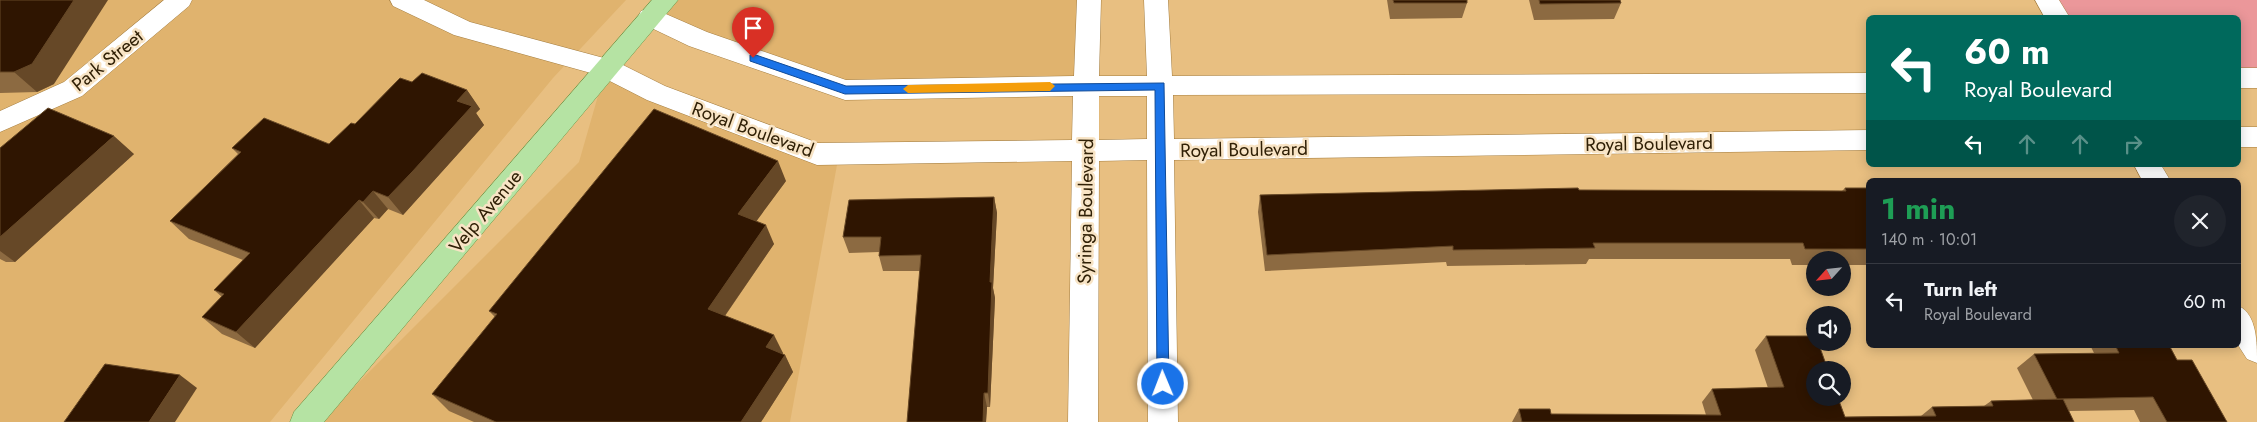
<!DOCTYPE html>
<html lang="en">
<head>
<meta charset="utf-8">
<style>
	body { margin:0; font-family:Jost,sans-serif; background:#20242c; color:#f1f3f6; height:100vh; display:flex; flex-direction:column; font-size:19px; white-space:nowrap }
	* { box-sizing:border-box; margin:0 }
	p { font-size:16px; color:#9ea1a6 }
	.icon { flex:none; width:28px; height:28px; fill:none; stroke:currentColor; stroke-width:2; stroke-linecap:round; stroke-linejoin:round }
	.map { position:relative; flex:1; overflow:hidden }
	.sheet { position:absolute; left:1866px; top:178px; width:375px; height:170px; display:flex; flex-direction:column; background:#171b24; border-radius:8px; box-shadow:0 2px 12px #0003 }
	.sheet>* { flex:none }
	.banner { position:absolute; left:1866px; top:15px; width:375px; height:152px; border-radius:8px; box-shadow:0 2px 12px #0003; background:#00695c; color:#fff; overflow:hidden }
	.needle { width:32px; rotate:243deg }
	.tools { position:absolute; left:1806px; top:251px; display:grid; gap:10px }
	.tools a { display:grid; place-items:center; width:45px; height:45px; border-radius:50%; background:#171b24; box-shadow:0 2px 12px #0003; font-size:25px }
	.pin { position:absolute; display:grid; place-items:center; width:42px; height:42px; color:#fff; margin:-51px -21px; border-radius:50% 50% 50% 0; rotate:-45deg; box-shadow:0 0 5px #0007 }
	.pin .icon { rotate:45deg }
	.me { position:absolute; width:55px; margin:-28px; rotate:359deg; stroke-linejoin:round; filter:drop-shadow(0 0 4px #0008) }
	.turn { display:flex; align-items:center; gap:18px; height:105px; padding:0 15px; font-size:22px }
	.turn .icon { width:65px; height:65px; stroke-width:2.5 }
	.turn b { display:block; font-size:35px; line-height:42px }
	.lanes { display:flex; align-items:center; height:48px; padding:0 15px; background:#0003; justify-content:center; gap:25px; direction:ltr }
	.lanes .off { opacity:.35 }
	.round { display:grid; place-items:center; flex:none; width:52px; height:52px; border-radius:26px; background:#20242c }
	.overview { display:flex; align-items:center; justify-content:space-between; height:85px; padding:0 15px }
	h1 { font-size:30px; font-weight:700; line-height:38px; color:#1e9e55 }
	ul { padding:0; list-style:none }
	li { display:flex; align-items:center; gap:15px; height:75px; padding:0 15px; border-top:1px solid #363941 }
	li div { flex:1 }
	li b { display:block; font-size:19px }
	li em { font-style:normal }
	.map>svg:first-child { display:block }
</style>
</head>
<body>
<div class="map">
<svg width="2257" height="422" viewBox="0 0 2257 422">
	<rect width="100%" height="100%" fill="#e8bf81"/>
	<!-- built -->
	<g fill="#e0b36e">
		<path d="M0,0H626L553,78L270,422H0Z"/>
		<path d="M666,0H1089L1086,86L845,90L650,17Z"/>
		<path d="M606,68L839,154L790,422H319L579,162Z"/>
	</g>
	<!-- green -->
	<path fill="#eb979a" d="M2047,0H2257V78H2239V18L2058,17Z"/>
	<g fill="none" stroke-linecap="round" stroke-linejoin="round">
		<defs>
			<g id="minor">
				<path d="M164,0H192L189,6L82,96L0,132V111L64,82Z"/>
				<path d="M390,0H424L470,22L615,61L665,86L818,143L1072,140L1073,96L845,100L689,46L641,23L638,17L641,11L650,8L659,11L707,32L846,80L1074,76L1077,0H1101L1099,76H1147L1144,0H1168L1172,76L1869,73V93L1173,95L1174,139L1869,130V150L1174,160L1178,422H1148L1147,160L1099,161L1098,422H1068L1072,161L817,165L647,100L598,75L454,35L393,6ZM1099,96H1147V139L1099,140Z"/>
				<path d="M2035,0H2059L2070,18H2045Z"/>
				<rect x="2239" y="68" width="18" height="20"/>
				<rect x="2239" y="127" width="18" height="20"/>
				<path d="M2134,165H2161L2170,180H2142Z"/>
				<path d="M2239,306C2257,315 2257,342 2257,363L2247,359L2238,345Z"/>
			</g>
			<path id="major" d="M652,0H678L324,422H290L294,412Z"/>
		</defs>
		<!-- minor casing -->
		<use href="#minor" stroke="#a47e41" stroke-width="1"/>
		<!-- major casing -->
		<use href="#major" stroke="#679344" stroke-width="1"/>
		<!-- minor -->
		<use href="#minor" fill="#fff" fill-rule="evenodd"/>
		<!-- major -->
		<use href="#major" fill="#b5e3a3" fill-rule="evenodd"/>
	</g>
	<!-- wall -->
	<g fill="#8c6a41">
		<path d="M0,0L54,84L37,92L0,93Z"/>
		<path d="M1387,0H1467V3L1462,18L1390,19Z"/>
		<path d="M1529,0H1620L1621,3L1614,19L1534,20Z"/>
		<path d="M412,82L467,90L480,109L476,113L484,125L403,215L388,209L379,219L374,218L255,348L222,334L202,317L222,297L214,290L243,260L189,239L170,221L238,154L232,148L329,144L355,124Z"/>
		<path d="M0,148L134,154L15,262H6L0,259Z"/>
		<path d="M786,181L756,221L774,244L725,316L783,353L782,354L785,355L793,372L761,422H474L449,411L432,394L495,317L489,311Z"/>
		<path d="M1845,188H1869V265H1842V260H1815V265H1792L1790,259H1589L1586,264L1447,266L1446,262L1265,271L1258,212L1260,195L1579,190L1842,191Z"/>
		<path d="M994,197L997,213L993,288L995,298L990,407H987L986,422H907L920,271H883L879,256V252L849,253L843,237Z"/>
		<path d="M1766,336L1845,417L1921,416L1932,407L1984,406L1991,401L2033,400L2017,368L2034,354L2094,353L2090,345H2169L2177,360L2227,422H2140L2134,410L2069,411L2074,422H1512L1519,409L1551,414L1706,415L1702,402L1712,389L1768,388L1755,350Z"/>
	</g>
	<!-- shaded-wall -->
	<g fill="#664827">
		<path d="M74,0H108L54,84L37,92L14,72Z"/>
		<path d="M467,90L480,109L476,113L484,125L403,215L388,197L457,101Z"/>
		<path d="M114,136L134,154L15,262L0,251V237Z"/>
		<path d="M778,161L786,181L747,234L738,214Z"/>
		<path d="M373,191L388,209L379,219L363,202Z"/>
		<path d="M994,197L997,213L993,288L995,298L990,407L988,393L990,282Z"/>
		<path d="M359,200L374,218L255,348L236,332Z"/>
		<path d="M766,225L774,244L717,327L708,309Z"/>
		<path d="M774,335L783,353L775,365L766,347Z"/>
		<path d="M785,355L793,372L761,422H741Z"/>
		<path d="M180,375L197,388L175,422H149Z"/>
		<path d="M984,393L987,407L986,422H983Z"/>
	</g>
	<!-- building -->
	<g fill="#2f1501" stroke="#664827">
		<path d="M0,0H74L32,64L14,72H0Z"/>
		<path d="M1393,0H1467V3H1394Z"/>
		<path d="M1539,0H1620L1621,3L1540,4Z"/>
		<path d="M422,73L467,90L457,101L472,106L412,172L388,197L373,191L363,202L359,200L236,332L202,317L224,294L214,290L250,253L170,221L241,152L232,148L264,118L329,144L351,123L355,124L400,78L412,82Z"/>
		<path d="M48,108L114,136L0,237V148Z"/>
		<path d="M654,109L778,161L738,214L766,225L708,309L774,335L766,347L785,355L741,422H496L432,394L497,314L489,311Z"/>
		<path d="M1578,188L1579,190L1846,191L1845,188H1869V249H1805L1803,243H1593L1595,248L1453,250V246L1267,255L1260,195Z"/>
		<path d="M994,197L990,282H992L988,393H984L983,422H907L921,255L879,256L881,237H843L849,200Z"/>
		<path d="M1766,336H1815V342H1818L1828,370H1815V398H1838L1845,417L1936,416L1932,407L1993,406L1991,401L2063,399L2074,422H1522L1519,409H1550L1551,414L1721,415L1712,389L1784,387Z"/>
		<path d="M2115,345H2169L2177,360H2192L2227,422H2167L2153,397L2057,399L2034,354L2119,353Z"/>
		<path d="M105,364L180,375L149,422H64Z"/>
	</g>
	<!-- route -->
	<path fill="#1a73e8" stroke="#114b97" d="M753,54L846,86L1164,83L1169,384L1168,388L1163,390L1157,384L1155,90L845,94L750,61V55Z"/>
	<!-- slow -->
	<path fill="#f59e0b" d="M1050,82L1055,86L1050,91L908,93L903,89L908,85Z"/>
	<g text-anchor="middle" stroke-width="5" stroke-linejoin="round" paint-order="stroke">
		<!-- street labels -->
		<g font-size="19" fill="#302006" stroke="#f8e4c5">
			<text transform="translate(107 60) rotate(-39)" y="7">Park Street</text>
			<text transform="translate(753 129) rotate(20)" y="7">Royal Boulevard</text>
			<text transform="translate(1649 143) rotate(-1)" y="7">Royal Boulevard</text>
			<text transform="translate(1244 149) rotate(-1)" y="7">Royal Boulevard</text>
			<text transform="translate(485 211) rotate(-50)" y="7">Velp Avenue</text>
			<text transform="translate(1085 211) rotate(-89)" y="7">Syringa Boulevard</text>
		</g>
	</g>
</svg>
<div class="tools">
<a><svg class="needle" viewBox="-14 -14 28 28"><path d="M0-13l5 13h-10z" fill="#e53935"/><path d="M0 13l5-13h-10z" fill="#9ea1a6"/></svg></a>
<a><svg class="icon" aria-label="sound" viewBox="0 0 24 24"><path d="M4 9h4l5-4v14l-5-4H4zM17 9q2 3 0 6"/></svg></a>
<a><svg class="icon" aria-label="search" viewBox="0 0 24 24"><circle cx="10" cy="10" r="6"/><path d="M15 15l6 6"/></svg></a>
</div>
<div class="pin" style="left:753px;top:58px;background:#d93025"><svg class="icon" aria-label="arrive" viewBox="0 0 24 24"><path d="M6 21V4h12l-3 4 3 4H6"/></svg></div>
<svg class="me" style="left:1163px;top:384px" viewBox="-20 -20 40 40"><circle r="17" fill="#1a73e8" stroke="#fff" stroke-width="3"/><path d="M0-11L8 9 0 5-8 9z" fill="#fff"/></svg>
<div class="banner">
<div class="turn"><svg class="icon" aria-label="left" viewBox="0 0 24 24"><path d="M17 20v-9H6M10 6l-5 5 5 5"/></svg><div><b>60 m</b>Royal Boulevard</div></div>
<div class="lanes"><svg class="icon" aria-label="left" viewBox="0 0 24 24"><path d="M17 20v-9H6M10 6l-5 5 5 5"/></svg><svg class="icon off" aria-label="ahead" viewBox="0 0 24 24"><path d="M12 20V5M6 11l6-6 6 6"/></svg><svg class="icon off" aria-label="ahead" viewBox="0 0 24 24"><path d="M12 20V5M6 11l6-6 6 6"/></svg><svg class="icon off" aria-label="right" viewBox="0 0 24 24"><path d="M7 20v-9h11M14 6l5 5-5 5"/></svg></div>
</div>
<section class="sheet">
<div class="overview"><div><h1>1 min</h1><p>140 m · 10:01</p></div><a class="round"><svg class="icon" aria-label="close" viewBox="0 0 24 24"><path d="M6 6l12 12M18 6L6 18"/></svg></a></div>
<ul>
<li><svg class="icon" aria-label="left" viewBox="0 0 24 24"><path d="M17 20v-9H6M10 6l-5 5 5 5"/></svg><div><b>Turn left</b><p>Royal Boulevard</p></div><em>60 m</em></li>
</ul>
</section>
</div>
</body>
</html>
